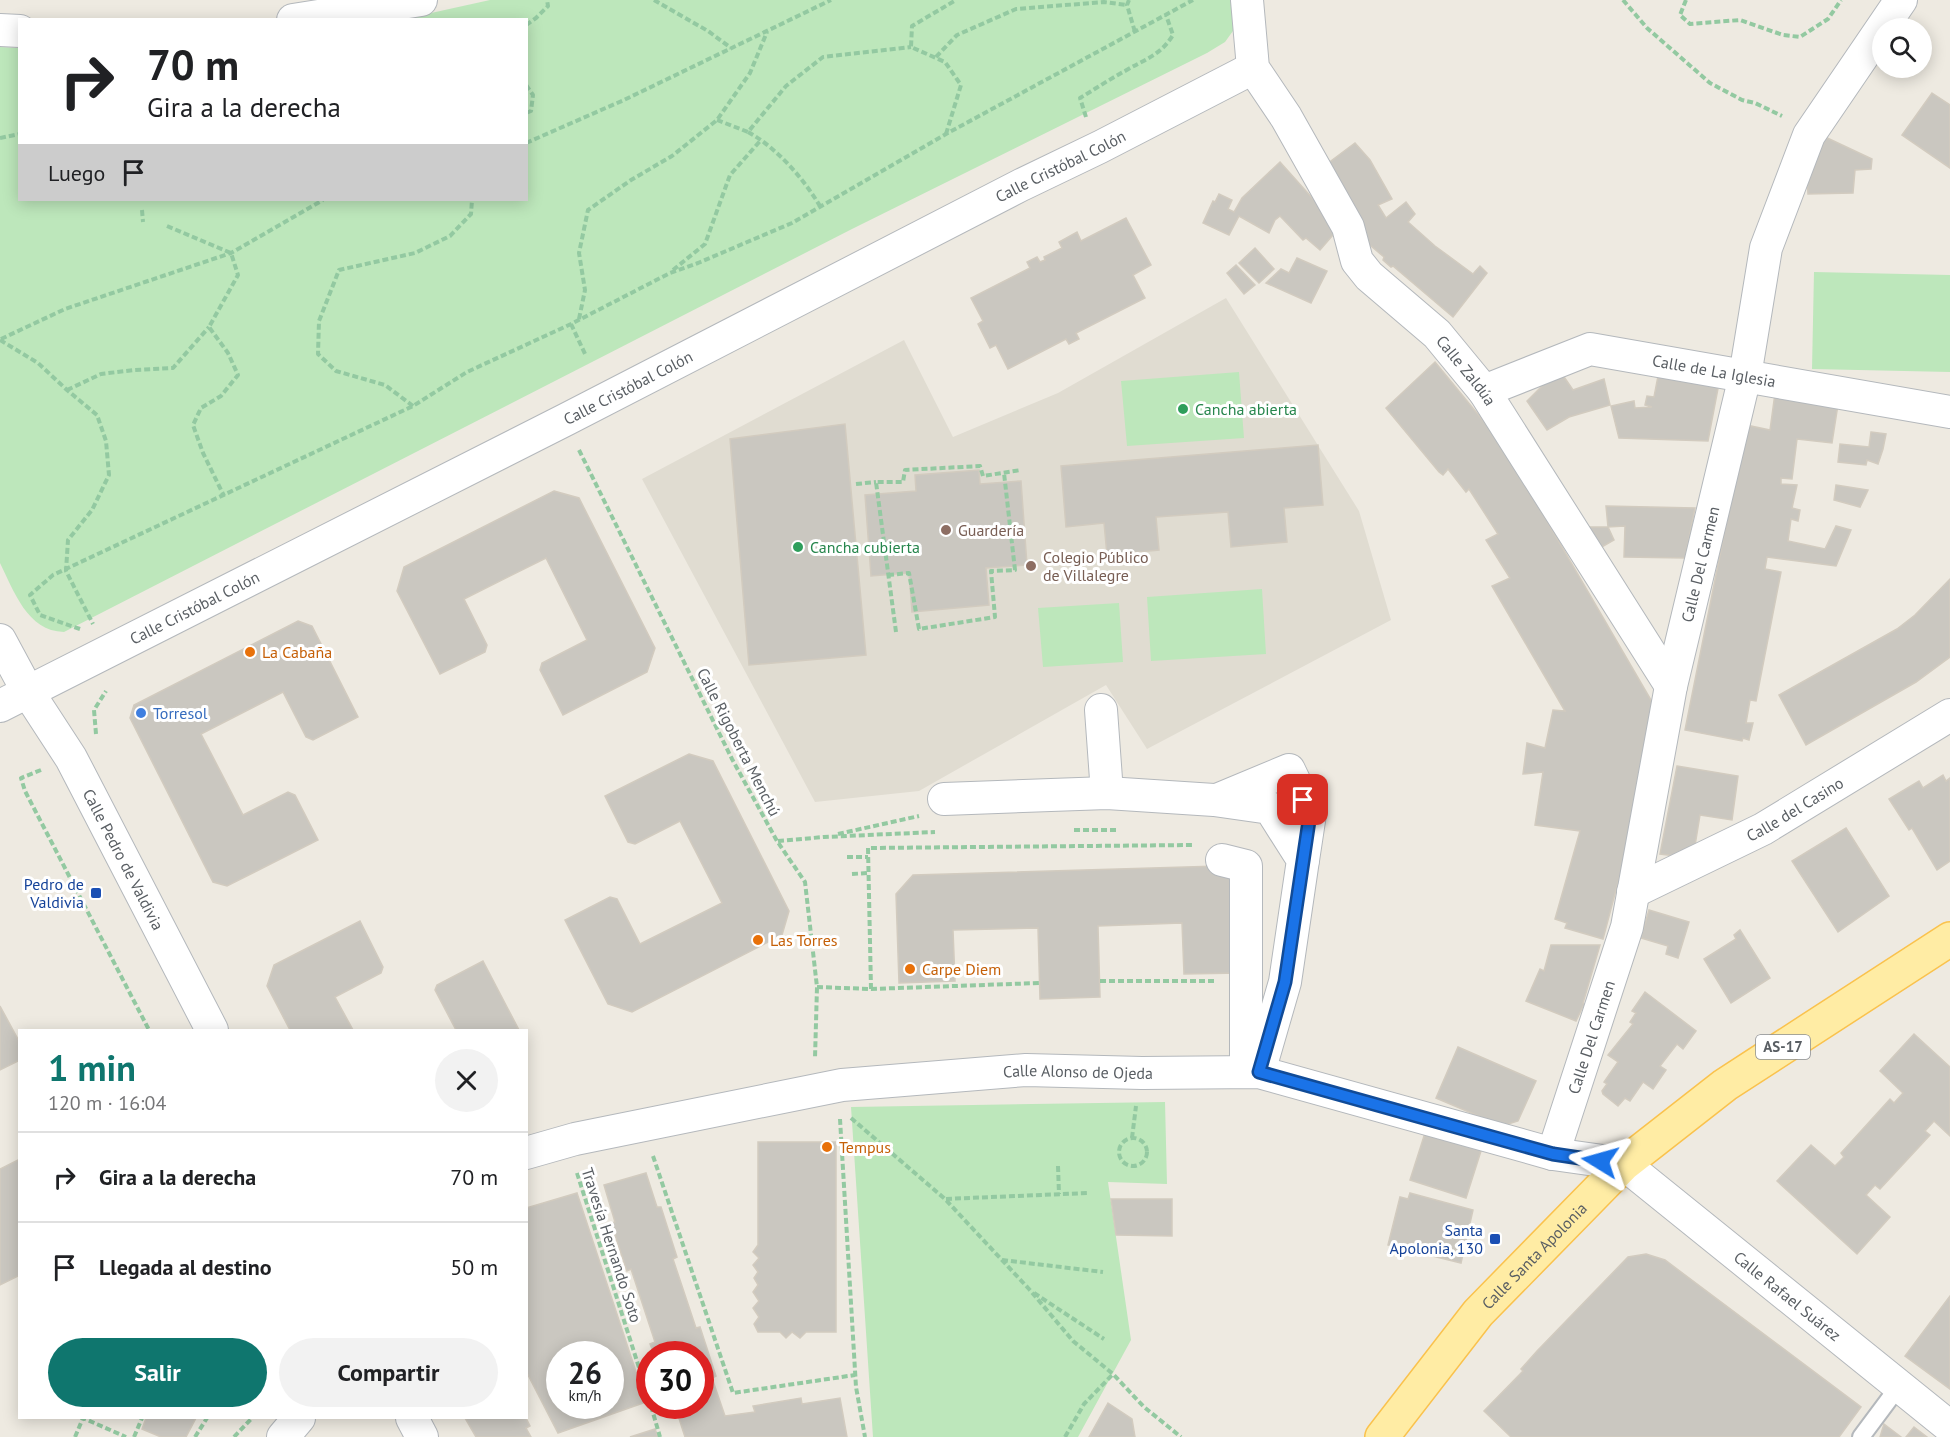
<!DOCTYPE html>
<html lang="es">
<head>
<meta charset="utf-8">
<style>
	body { margin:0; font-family:"PT Sans",sans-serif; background:#f2f2f2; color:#202124; height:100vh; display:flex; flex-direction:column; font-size:22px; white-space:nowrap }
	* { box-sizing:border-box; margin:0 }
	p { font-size:20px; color:#757577 }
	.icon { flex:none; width:33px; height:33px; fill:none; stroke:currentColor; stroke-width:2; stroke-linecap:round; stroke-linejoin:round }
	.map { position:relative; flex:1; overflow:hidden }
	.sheet { position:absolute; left:18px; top:1029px; width:510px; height:390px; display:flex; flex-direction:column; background:#fff; border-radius:0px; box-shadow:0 3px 15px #0003 }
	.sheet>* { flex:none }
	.banner { position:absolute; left:18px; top:18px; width:510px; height:183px; border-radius:0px; box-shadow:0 3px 15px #0003; background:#fff; color:#202124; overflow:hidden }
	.fabs { position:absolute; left:1872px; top:18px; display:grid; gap:12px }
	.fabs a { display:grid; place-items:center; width:60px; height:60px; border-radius:50%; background:#fff; box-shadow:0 3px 15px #0003; font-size:30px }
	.speed { position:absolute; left:546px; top:1341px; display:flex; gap:12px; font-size:30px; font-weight:700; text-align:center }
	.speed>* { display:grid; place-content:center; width:78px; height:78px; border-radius:50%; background:#fff; box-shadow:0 3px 15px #0003; line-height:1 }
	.speed small { font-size:15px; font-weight:400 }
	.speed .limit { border:9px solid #d22; background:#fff; color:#111 }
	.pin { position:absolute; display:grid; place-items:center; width:51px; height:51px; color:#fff; margin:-26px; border-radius:12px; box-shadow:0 3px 9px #0006 }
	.me { position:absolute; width:66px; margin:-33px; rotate:278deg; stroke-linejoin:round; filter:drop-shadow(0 0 4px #0008) }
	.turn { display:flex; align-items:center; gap:21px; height:126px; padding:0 30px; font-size:27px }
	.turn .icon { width:78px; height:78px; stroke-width:2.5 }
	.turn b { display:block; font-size:42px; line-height:51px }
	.then { display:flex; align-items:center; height:57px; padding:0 30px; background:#0003; gap:12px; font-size:22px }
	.round { display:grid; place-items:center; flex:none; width:63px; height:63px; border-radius:32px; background:#f2f2f2 }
	.headline { display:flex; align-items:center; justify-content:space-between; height:102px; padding:0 30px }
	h1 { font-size:36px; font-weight:700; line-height:45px; color:#0f766e }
	.primary-button { display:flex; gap:12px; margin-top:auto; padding:12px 30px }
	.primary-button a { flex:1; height:69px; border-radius:36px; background:#0f766e; color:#fff; font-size:24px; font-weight:700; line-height:69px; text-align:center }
	.primary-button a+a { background:#f2f2f2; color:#202124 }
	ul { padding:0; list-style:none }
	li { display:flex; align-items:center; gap:18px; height:90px; padding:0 30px; border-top:2px solid #e0e0e0 }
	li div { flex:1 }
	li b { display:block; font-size:22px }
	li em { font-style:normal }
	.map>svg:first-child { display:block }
</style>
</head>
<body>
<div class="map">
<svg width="1950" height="1437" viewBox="0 0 1950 1437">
	<rect width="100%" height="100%" fill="#eeeae1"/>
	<!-- education -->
	<path fill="#e0dcd1" d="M1226,298L1359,511L1391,620L1147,749L1106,685L919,791L815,802L642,479L904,340L953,437L1058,393Z"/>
	<!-- green -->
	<g fill="#bde7bb">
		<path d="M490,0H1234L1238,24L1225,42L1207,53L852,229L64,632C27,631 14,591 0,563V47L19,48L20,200H526V20L404,19Z"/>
		<path d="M1814,272L1950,275V372L1812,369Z"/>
		<path d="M1239,372L1244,438L1127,446L1121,381Z"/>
		<path d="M1262,589L1266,654L1151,661L1147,597Z"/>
		<path d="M1119,603L1123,662L1043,667L1038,608Z"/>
		<path d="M1165,1102L1167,1184L1108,1182L1131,1340L1078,1437H873L851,1107Z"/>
	</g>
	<!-- building -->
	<g fill="#cac7c0" stroke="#d2cbbf" stroke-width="1.5" fill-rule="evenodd">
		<path d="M1932,93L1950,105V168L1902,135Z"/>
		<path d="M1823,136L1872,159L1871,169L1855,170L1853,193L1808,194L1806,168Z"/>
		<path d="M1355,143L1370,160L1392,199L1378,205L1386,218L1406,202L1415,214L1408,222L1435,246L1473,274L1480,266L1487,273L1453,317L1393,266L1391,267L1383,260L1384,257L1364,240L1323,167Z"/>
		<path d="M1280,162L1339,228L1320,250L1306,238L1303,240L1280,216L1275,220L1269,233L1239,216L1229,235L1203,223L1213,201L1215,202L1219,194L1232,200L1228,209L1234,212L1242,198Z"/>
		<path d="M1126,218L1151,265L1133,275L1145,298L1076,333L1079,339L1069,344L1066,339L1008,369L996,345L990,348L978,324L983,321L971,298L1030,268L1027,262L1037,257L1040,262L1045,260L1044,257L1062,248L1059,242L1077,232L1081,241Z"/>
		<path d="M1255,248L1274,269L1259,283L1239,263Z"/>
		<path d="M1297,258L1327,271L1311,303L1266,283L1281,269L1289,273Z"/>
		<path d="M1236,265L1255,285L1244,294L1227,273Z"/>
		<path d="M1435,362L1490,429L1530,492L1655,707L1621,871L1603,939L1565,928L1567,923L1555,919L1580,831L1535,825L1543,772L1523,774L1527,743L1545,748L1553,710L1565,711L1492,586L1510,578L1486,540L1498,534L1469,489L1466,492L1448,469L1443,475L1439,472L1386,408Z"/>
		<path d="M1560,371L1573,390L1604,379L1610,405L1569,417L1547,430L1527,401L1545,383Z"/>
		<path d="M1659,371L1720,378L1708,441L1619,438L1611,406L1634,401L1635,408L1652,407L1645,405L1647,396L1654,397Z"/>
		<path d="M1776,386L1839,398L1832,443L1797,439L1792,479L1781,478V484L1797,485L1792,508L1800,510L1798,521L1791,519L1788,541L1825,549L1836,526L1851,530L1836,566L1767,557L1765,569L1781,572L1756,701L1750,700L1746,723H1753L1749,740L1743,738L1742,741L1685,730L1746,425L1770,430Z"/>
		<path d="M845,424L866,655L749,665L730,439Z"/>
		<path d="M1871,432L1886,434L1883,449L1878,464L1867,460L1866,465L1838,462L1840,444L1869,447Z"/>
		<path d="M1318,445L1323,505L1284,508L1287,542L1231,547L1228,512L1156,517L1159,550L1107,555L1104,523L1066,527L1061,466Z"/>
		<path d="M979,470L980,484L1021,481L1027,565L986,568L989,605L912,612L909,573L871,576L865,495L916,491L915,475Z"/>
		<path d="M1836,485L1868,490L1860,507L1834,500Z"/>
		<path d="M554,491L579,498L655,648L647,672L563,715L540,670L542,663L587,640L546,558L464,599L487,645L485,652L440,674L397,591L404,567Z"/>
		<path d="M1606,506L1695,508L1685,558L1624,557L1625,526L1608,527Z"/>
		<path d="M1586,527H1608L1614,540L1600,548Z"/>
		<path d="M1950,579V657L1916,682L1806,745L1779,695L1897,629L1915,615Z"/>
		<path d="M298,621L312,626L358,717L313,740L306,737L283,692L201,734L243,815L288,792L295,795L318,840L227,886L213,882L130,718L134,705Z"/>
		<path d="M689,754L713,761L789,911L782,935L632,1012L608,1004L565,920L610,897L617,899L640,944L722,903L680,821L635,844L628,842L605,796Z"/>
		<path d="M1677,766L1738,776L1732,820L1700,815L1693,858L1660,854Z"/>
		<path d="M1943,775L1946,781L1950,778V861L1937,870L1912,828L1909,830L1889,799L1919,781L1923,788Z"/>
		<path d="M1846,828L1889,896L1838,932L1792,861Z"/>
		<path d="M1219,866L1237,883L1240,973L1184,974L1182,923L1098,926L1100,997L1040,999L1038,928L953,930L955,981L899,983L896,894L913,875Z"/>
		<path d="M1649,910L1689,922L1678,958L1666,954L1668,946L1641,938Z"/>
		<path d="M360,921L383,967L381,973L335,997L353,1030H290L267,986L274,965Z"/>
		<path d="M1740,930L1770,978L1731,1003L1704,959L1736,939L1734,935Z"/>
		<path d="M1551,945H1600L1583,1003L1584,1004L1576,1021L1526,1001L1540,969L1544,971Z"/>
		<path d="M483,961L519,1030H456L435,990L437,985Z"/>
		<path d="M1645,992L1696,1031L1683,1049L1677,1044L1660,1066L1666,1070L1653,1089L1643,1082L1630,1101L1625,1098L1618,1106L1603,1094L1602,1091L1607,1084L1604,1082L1618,1062L1608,1055L1633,1024L1630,1022L1636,1013L1632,1011Z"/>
		<path d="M0,1006L20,1043V1060L0,1070Z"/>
		<path d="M1914,1034L1950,1067V1136L1934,1121L1925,1131L1930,1135L1880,1189L1875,1185L1866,1195L1890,1217L1857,1254L1777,1181L1811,1145L1835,1166L1844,1157L1841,1153L1890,1099L1894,1103L1903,1093L1880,1071Z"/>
		<path d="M1458,1047L1536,1081L1518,1121L1502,1126L1436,1098Z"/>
		<path d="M1425,1133L1481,1151L1466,1198L1410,1180Z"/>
		<path d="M758,1142H836V1332H806L800,1338L792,1332L786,1338L780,1332H758L754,1324L759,1317L753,1308L759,1301L753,1292L758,1285L754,1278L758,1272L753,1265L759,1258L753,1252L758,1245Z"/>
		<path d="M20,1159V1275L0,1285V1169Z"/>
		<path d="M646,1173L657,1207H661L677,1257L673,1259L696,1328L700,1327L716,1376L712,1378L725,1416L755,1412L753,1406L801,1398L802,1404L840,1398L847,1437H685L675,1406H700V1354H654L650,1344L655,1342L631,1269L627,1271L611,1223L615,1222L604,1185Z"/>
		<path d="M577,1193L646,1402L558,1433L526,1371V1208ZM560,1354H610V1406H560Z"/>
		<path d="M1410,1193L1473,1210L1461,1263L1388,1245L1400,1197L1408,1199Z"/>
		<path d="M1111,1199H1172V1236L1116,1235Z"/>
		<path d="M1646,1254L1665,1260L1861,1407L1839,1437H1511L1484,1411L1523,1371L1521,1369L1537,1351L1628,1257Z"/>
		<path d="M1950,1296V1389L1905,1356Z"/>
		<path d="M1108,1403L1132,1419L1135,1437H1089Z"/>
		<path d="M146,1418H196L186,1437H161L142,1429Z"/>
		<path d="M465,1418H526L530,1426L526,1428L531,1437H476Z"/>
		<path d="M1884,1424L1901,1437H1880Z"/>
		<path d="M1914,1427L1927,1437H1906Z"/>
		<path d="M655,1429L658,1437H630Z"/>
	</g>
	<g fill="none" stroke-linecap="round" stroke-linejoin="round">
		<defs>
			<path id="lane" d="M1861,1437L1899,1386"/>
			<g id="street">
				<path id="s1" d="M1247,0L1253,68L1286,117L1348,227L1357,261L1369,276L1437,334L1484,391L1671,686"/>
				<path d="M293,20L421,0"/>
				<path d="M0,30L20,31"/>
				<path id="s2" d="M1484,391L1590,349L1950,412"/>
				<path id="s3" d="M0,640L28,692L71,758L212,1030"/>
				<path id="s4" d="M0,706L567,419L1021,185L1100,147L1253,68"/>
				<path d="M1101,710L1107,793"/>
				<path d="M944,799L1107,793L1214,800L1270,808L1303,860L1285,982L1259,1072"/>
				<path d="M1217,800L1289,770L1310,814L1303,860"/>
				<path d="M1222,860L1246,866V1071"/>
				<path id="s5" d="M1633,892L1763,829L1950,715"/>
				<path id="s6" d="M526,1153L575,1139L842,1085L1026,1070L1142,1073L1259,1072L1553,1154L1624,1164L1950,1427"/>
				<path id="s7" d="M1553,1154L1627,927L1671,686L1745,376L1766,248L1809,135L1901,0"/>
				<path d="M412,1418L422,1437"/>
				<path d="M283,1437L299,1418"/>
			</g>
			<g id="primary">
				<path id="s8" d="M1382,1437L1478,1313L1624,1164L1725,1085L1950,939"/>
			</g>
		</defs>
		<!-- lane casing -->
		<use href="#lane" stroke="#b4b8bc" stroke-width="20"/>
		<!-- street casing -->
		<use href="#street" stroke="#b4b8bc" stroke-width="34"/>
		<!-- primary casing -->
		<use href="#primary" stroke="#fac24d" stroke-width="36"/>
		<!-- path -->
		<g stroke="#93c9a1" stroke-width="4" stroke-dasharray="6 3" stroke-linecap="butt">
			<path d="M654,0L708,31L731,48"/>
			<path d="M1129,0L1127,5L1135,32"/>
			<path d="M1623,0L1647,28L1710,83L1742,100L1755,103L1782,116"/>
			<path d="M1686,0L1680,15L1690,24L1740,20L1783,35L1800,37L1828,19L1841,0"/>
			<path d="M526,25L536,18L548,6L547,0"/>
			<path d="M936,57L957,35L1016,9L1104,2L1127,5"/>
			<path d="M526,85L533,95L531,111L526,113"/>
			<path d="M1086,117L1080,98C1095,89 1110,79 1125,71C1145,59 1160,56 1173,35L1166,15"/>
			<path d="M717,120L748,132L786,86L823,57L911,47"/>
			<path d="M748,132C777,148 803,178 820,206"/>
			<path d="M946,134L961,85L945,62L911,47L912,26L956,0"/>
			<path d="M0,138L20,134"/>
			<path d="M526,143L624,100L831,0"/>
			<path d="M142,210L143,222"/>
			<path d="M167,226L231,253L238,275L209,327L228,353L238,375L221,396L201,408L193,425L203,453L224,496"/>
			<path d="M673,270L705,244L730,175L761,140"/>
			<path d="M579,319L585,290L579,253L588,210L631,180L672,156L717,120L750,73L767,32"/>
			<path d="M571,324L586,356"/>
			<path d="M1,339L65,309L231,253L323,200"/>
			<path d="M0,340L38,363L67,390L97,415L106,441L109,475L92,510L68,540L66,571L93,624"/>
			<path d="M67,390L101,374L134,370L173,368L209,327"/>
			<path d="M413,406L385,385L336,371L318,354L319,321L339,270L415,253L450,236L471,214L472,200"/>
			<path d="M579,450L732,759L777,841L805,882L817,987L815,1058"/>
			<path d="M856,484L876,482"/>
			<path d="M888,575L909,573L919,629L995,617L991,571L1015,570L1004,473"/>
			<path d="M80,629L40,615L30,595L53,575L413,406L467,372L571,324L670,273L698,263L792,223L946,134L1193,0"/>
			<path d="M896,632L876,482H903L905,470L980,466L983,476L1021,470"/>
			<path d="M96,734L94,710L106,691"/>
			<path d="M41,770L21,778L25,791L149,1030"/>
			<path d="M1074,830H1118"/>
			<path d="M838,834L919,816"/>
			<path d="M778,841L824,837L935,832"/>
			<path d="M847,857H868"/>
			<path d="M852,874L868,873"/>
			<path d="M1100,981H1214"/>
			<path d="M817,987L871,989L1039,983"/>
			<path d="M871,989L868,848L1193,845"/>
			<path d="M851,1118L945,1199L1029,1289L1073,1341L1113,1374L1144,1407L1181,1437"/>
			<path d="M840,1119L856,1387L865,1437"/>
			<path d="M1132,1138L1136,1106"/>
			<circle cx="1133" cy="1152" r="14"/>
			<path d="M653,1156L733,1393L855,1375"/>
			<path d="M1058,1166L1059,1194"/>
			<path d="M577,1173L650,1402"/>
			<path d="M946,1199L1089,1193"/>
			<path d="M1002,1260L1103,1272"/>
			<path d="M1034,1293L1104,1339"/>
			<path d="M651,1406L660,1437"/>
			<path d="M75,1437L83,1418L126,1437"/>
			<path d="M134,1437L142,1418"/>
			<path d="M195,1437L207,1418"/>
			<path d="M234,1437L252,1418"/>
			<path d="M1065,1437L1084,1404L1113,1374"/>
		</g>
		<!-- lane -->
		<use href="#lane" stroke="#fff" stroke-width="16"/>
		<!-- street -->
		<use href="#street" stroke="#fff" stroke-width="32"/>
		<!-- primary -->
		<use href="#primary" stroke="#ffeca4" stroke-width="33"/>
	</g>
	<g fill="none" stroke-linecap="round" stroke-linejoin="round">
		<defs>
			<path id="route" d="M1303,800L1310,814L1285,982L1259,1072L1553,1154L1600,1161"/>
		</defs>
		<!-- route casing -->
		<use href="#route" stroke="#114b97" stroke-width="15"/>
		<!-- route -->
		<use href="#route" stroke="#1a73e8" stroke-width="10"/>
	</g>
	<!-- markers -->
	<g fill="#2e9e5b" stroke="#fff" stroke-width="2">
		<circle cx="1183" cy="409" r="6"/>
		<circle cx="798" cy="547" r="6"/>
	</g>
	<g fill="#8d6e63" stroke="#fff" stroke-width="2">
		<circle cx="946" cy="530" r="6"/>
		<circle cx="1031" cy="566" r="6"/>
	</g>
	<g fill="#e8710a" stroke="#fff" stroke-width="2">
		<circle cx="250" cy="652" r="6"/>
		<circle cx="758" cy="940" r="6"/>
		<circle cx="910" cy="969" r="6"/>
		<circle cx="827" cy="1147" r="6"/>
	</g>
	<circle fill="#3f7fe0" stroke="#fff" stroke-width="2" cx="141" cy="713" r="6"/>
	<g fill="#1a4fb4" stroke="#fff" stroke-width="2">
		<rect x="90" y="887" width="12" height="12" rx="3"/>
		<rect x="1489" y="1233" width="12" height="12" rx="3"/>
	</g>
	<g text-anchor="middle" stroke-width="6" stroke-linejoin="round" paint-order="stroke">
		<!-- shield labels -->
		<rect fill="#fff" stroke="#8b8e92" stroke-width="1.5" x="1756" y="1035" width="54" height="24" rx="4.5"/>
		<g font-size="15" font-weight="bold" fill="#595e63">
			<text x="1783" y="1052">AS-17</text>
		</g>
		<!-- street labels -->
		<g font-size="16" fill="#595e63" stroke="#fff">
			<text dy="6" stroke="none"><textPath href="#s4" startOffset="1190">Calle Cristóbal Colón</textPath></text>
			<text dy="6" stroke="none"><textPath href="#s1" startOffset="444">Calle Zaldúa</textPath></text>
			<text dy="6" stroke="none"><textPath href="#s2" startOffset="240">Calle de La Iglesia</textPath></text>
			<text dy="6" stroke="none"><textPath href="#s4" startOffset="704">Calle Cristóbal Colón</textPath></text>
			<text dy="6" stroke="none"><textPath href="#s7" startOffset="609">Calle Del Carmen</textPath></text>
			<text dy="6" stroke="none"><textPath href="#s4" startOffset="218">Calle Cristóbal Colón</textPath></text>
			<text transform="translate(739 742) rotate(63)" y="6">Calle Rigoberta Menchú</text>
			<text dy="6" stroke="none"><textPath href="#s5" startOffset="182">Calle del Casino</textPath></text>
			<text dy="6" stroke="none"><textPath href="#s3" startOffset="252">Calle Pedro de Valdivia</textPath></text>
			<text dy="6" stroke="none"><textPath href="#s7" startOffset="123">Calle Del Carmen</textPath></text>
			<text dy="6" stroke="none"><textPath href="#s6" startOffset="560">Calle Alonso de Ojeda</textPath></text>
			<text transform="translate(612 1245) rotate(72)" y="6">Travesía Hernando Soto</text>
			<text dy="6" stroke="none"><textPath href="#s8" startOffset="237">Calle Santa Apolonia</textPath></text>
			<text dy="6" stroke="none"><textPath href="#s6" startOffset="1328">Calle Rafael Suárez</textPath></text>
		</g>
		<!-- leisure labels -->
		<g font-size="16" fill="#27864d" stroke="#fff" text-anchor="start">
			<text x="1195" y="415">Cancha abierta</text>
			<text x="810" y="553">Cancha cubierta</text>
		</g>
		<!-- education labels -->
		<g font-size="16" fill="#785e54" stroke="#fff" text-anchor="start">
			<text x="958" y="536">Guardería</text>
			<text x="1043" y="563">Colegio Público<tspan x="1043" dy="18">de Villalegre</tspan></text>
		</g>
		<!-- food labels -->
		<g font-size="16" fill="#c56008" stroke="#fff" text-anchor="start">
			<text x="262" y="658">La Cabaña</text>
			<text x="770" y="946">Las Torres</text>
			<text x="922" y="975">Carpe Diem</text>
			<text x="839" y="1153">Tempus</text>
		</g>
		<!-- shop labels -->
		<g font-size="16" fill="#366cbe" stroke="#fff" text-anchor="start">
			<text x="153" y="719">Torresol</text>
		</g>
		<!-- transit labels -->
		<g font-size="16" fill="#164399" stroke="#fff" text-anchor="end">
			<text x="84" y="890">Pedro de<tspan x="84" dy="18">Valdivia</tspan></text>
			<text x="1483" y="1236">Santa<tspan x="1483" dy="18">Apolonia, 130</tspan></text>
		</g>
	</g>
</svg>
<div class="fabs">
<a><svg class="icon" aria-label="search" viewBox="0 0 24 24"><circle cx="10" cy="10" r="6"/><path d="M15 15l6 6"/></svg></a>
</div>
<div class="speed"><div>26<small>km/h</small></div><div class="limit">30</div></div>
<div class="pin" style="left:1303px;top:800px;background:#d93025"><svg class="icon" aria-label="arrive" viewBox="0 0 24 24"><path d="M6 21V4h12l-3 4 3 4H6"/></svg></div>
<svg class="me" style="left:1600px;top:1161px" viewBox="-20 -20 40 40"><path d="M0-17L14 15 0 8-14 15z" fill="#1a73e8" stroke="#fff" stroke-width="4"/></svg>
<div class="banner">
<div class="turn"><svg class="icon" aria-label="right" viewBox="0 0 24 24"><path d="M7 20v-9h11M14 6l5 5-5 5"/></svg><div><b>70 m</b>Gira a la derecha</div></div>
<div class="then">Luego<svg class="icon" aria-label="arrive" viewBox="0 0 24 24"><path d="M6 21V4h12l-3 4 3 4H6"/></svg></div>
</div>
<section class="sheet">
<div class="headline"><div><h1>1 min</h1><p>120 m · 16:04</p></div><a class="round"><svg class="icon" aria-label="close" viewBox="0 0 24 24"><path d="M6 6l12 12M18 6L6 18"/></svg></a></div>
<ul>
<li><svg class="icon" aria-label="right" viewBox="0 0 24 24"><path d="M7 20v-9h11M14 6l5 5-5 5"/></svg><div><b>Gira a la derecha</b></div><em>70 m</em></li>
<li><svg class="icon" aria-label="arrive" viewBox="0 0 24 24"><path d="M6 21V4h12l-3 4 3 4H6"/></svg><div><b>Llegada al destino</b></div><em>50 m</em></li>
</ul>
<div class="primary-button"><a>Salir</a><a>Compartir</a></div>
</section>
</div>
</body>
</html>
